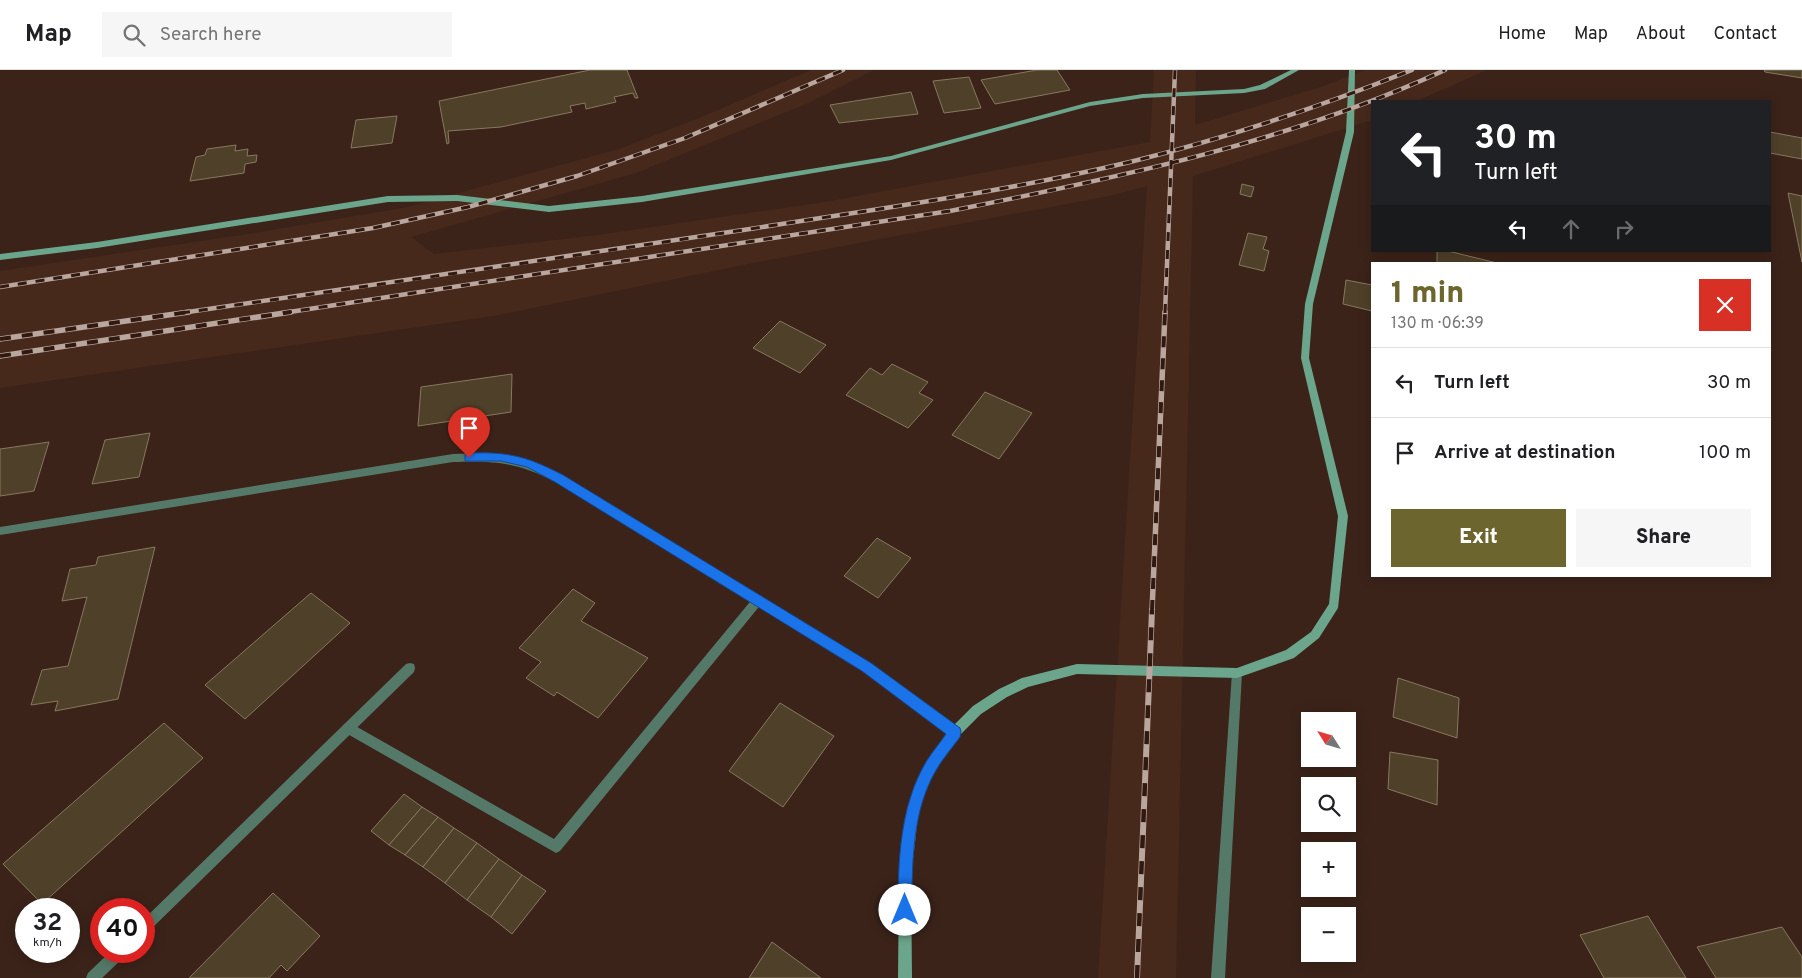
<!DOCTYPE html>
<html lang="en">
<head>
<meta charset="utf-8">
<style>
	body { margin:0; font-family:Overpass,sans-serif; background:#f6f6f6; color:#202124; height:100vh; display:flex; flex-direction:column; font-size:19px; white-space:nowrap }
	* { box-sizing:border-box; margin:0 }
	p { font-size:16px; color:#757577 }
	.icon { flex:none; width:28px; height:28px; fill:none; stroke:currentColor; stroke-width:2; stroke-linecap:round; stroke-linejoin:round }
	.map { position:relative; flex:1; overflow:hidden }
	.side { position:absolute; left:1371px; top:192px; width:400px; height:315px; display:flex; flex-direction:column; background:#fff; border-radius:0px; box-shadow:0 2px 12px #0003 }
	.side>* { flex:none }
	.guide { position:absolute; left:1371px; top:30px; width:400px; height:152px; border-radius:0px; box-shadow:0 2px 12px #0003; background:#202124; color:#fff; overflow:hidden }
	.needle { width:32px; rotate:307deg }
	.controls { position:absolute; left:1301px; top:642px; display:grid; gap:10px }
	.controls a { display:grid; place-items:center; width:55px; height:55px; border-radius:0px; background:#fff; box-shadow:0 2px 12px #0003; font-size:25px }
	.speed { position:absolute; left:15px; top:828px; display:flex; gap:10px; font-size:25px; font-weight:700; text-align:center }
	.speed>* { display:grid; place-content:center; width:65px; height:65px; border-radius:50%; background:#fff; box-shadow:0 2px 12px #0003; line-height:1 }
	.speed small { font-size:12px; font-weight:400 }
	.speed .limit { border:8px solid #d22; background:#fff; color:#111 }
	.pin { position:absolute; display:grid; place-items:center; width:42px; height:42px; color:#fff; margin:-51px -21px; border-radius:50% 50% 50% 0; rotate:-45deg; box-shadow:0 0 5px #0007 }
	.pin .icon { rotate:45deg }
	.me { position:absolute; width:55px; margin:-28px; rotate:0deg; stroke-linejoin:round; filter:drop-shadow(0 0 4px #0008) }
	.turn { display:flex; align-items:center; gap:18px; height:105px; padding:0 20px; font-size:22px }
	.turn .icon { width:65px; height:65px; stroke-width:2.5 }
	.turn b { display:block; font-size:35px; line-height:42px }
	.lanes { display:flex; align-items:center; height:48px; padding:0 20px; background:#0003; justify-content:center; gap:25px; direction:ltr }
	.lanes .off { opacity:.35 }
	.round { display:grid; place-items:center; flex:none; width:52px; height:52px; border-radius:0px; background:#f6f6f6 }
	.headline { display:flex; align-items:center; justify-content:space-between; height:85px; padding:0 20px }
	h1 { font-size:30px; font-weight:800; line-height:38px; color:#6c662e }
	.primary-button { display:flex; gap:10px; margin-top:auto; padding:10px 20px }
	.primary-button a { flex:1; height:58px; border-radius:0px; background:#6c662e; color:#fff; font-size:20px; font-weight:800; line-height:58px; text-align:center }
	.primary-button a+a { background:#f6f6f6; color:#202124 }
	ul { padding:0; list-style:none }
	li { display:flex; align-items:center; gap:15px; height:70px; padding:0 20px; border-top:1px solid #e0e0e0 }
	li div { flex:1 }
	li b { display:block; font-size:19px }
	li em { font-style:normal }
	header { display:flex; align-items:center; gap:30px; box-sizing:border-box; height:70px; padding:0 25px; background:#fff; border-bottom:1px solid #e0e0e0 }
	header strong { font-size:24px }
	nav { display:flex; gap:28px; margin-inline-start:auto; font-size:18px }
	.search { width:350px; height:45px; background:#f6f6f6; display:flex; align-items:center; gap:12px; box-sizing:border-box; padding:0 18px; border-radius:0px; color:#757577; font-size:19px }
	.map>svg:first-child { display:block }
</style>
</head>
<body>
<header>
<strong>Map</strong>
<div class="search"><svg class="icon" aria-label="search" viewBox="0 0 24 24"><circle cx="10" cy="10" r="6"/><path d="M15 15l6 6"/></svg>Search here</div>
<nav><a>Home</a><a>Map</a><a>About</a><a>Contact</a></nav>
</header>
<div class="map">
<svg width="1802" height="908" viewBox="0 0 1802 908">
	<rect width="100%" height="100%" fill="#3b2319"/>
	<!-- built -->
	<path fill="#47291c" d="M811,0H874L806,34L636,103L411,167L434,184L598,165L825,132L1150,72L1154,0H1196L1195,55L1324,16L1365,0H1487L1417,31H1372V50L1193,106L1176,908H1098L1147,116L1109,126L763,191L493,246L0,318V201L248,164L408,137L619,79L699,48Z"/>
	<!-- building -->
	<g fill="#4f4029" stroke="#88785f">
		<path d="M590,0H627L638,28H635L633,23L614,27L616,32L586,39L585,33L570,36L572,42L501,57L448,61L449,73L447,74L439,31Z"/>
		<path d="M1037,0H1057L1070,20L995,34L981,10Z"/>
		<path d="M1764,0H1802V8L1765,2Z"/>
		<path d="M969,7L981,38L944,43L933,11Z"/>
		<path d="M911,22L918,44L839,53L830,35Z"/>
		<path d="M397,46L392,73L351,78L356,50Z"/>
		<path d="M1770,62L1802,68V89L1770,83Z"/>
		<path d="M236,75L235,81L248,79L247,86L257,85L256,92L245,94L244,103L190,111L196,87L205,85L207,79Z"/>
		<path d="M1242,114L1254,117L1251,127L1240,124Z"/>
		<path d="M1788,123L1802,126V192Z"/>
		<path d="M1248,163L1267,167L1263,179L1269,181L1264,201L1239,195Z"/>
		<path d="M1437,181H1448L1501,194H1437Z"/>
		<path d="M1346,210L1372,215V241L1343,234Z"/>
		<path d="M780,251L826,275L800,303L753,278Z"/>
		<path d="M892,294L928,312L919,323L933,330L908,358L846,325L870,298L882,305Z"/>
		<path d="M512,304L511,342L418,356L421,317Z"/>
		<path d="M985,322L1032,343L999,389L952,365Z"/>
		<path d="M150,363L139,407L92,414L105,370Z"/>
		<path d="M49,372L34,421L0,426V379Z"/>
		<path d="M877,468L911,488L878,528L844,506Z"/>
		<path d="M155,477L118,629L55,641L58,631L31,635L42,600L68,596L87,527L62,531L70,499L96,495L98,487Z"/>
		<path d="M573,519L595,533L581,551L648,588L598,648L557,622L554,626L526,608L541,592L519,578Z"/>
		<path d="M311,523L350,553L245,649L205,615Z"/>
		<path d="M1398,608L1459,628L1457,668L1393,647Z"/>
		<path d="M780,633L834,666L783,737L729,701Z"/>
		<path d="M164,653L203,688L42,834L3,794Z"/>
		<path d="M1390,682L1438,690L1437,735L1388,719Z"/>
		<path d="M404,724L422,737L389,775L371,761Z"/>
		<path d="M422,737L438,747L405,785L389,775Z"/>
		<path d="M438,747L454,758L423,797L405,785Z"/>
		<path d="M454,758L477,773L445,813L423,797Z"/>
		<path d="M477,773L499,789L467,830L445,813Z"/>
		<path d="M499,789L522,805L491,847L467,830Z"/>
		<path d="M522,805L546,821L512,864L491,847Z"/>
		<path d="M273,823L320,866L287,901L281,895L269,908H189Z"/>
		<path d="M1648,846L1686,908H1604L1580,865Z"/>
		<path d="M1782,857L1802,887V908H1716L1697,877Z"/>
		<path d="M772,872L821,908H749Z"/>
	</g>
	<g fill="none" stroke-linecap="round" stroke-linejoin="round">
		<!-- lane -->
		<g fill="#557969" fill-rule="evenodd">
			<path d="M758,525L762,527L763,530L762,533L560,781L556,783L344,662L342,658L344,654L348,653L352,654L554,769L754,527Z"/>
			<path d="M1237,598L1241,599L1242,603L1225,908H1211L1232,603L1233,599Z"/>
		</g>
		<!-- street -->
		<g fill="#557969" fill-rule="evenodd">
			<path d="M453,384C499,383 521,386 562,406L870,593L959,658L961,662L959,666L955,667L951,666L862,601L556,412C516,392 497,391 453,392L0,465V457Z"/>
			<path d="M410,593L414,594L415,598L414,602L148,862L144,864V849L406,594Z"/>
			<path d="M111,881H126L125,886L102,908H86L88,903Z"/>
		</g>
		<!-- secondary -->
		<g fill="#6ba58c" fill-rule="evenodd">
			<path d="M1291,0H1299L1265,19L1244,23L1143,28L1090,36L891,90L642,132L549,142L457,131L388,132L97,178L0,190V184L97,172L388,126L457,125L549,136L642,126L891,86L1090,32L1143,24L1244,19L1260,15Z"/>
			<path d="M1349,0H1355L1354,62L1313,234L1309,288L1348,446L1338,538L1319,568L1294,588L1237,608L1077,604L1028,617L1007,627L981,644L959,666L934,702L919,738L911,806L912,908H898L899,806L907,738L926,694L951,658L973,636L999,619L1022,608L1077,594L1237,598L1286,580L1311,562L1329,534L1338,446L1301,288L1305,234L1346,62Z"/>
		</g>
		<defs>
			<g id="rail-far2">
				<path d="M0,217L373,158L468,137L577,106L685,68L843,0"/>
				<path d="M181,243C370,216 560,188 750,159C877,139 1004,122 1130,92C1226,68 1320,37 1412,0"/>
				<path d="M283,243L950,141C1117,108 1289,72 1445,0"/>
				<path d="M1165,243L1175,0"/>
			</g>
			<g id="rail-far1">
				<path d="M0,269L189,242"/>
				<path d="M0,286L291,242"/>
				<path d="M1152,541L1165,242"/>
			</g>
			<path id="rail" d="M1137,908L1152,540"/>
		</defs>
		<!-- rail-far2 casing -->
		<use href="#rail-far2" stroke="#b9a69e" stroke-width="4.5"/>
		<!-- rail-far1 casing -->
		<use href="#rail-far1" stroke="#b9a69e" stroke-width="5.5"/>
		<!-- rail casing -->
		<use href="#rail" stroke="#b9a69e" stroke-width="6"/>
		<!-- rail-far2 -->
		<use href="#rail-far2" stroke="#311910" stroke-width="3" stroke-dasharray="9" stroke-linecap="butt"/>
		<!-- rail-far1 -->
		<use href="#rail-far1" stroke="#311910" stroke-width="4" stroke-dasharray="11" stroke-linecap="butt"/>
		<!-- rail -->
		<use href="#rail" stroke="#311910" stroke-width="4.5" stroke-dasharray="13" stroke-linecap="butt"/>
	</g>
	<!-- route -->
	<path fill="#1a73e8" stroke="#114b97" d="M469,383C510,382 526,386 563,405L871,593L960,658L961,662L960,667C952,678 942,689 935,702C912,742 912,795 912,840L910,845L905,847L900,845L898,840C898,791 900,736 926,692C932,682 940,673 946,664L862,601L555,412L527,397L501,391H465V385Z"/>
</svg>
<div class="controls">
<a><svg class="needle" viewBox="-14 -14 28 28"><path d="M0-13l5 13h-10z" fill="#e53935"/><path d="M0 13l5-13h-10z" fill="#757577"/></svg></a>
<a><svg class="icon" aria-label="search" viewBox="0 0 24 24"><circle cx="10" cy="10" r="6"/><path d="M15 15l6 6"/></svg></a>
<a>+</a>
<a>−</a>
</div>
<div class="speed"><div>32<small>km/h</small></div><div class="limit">40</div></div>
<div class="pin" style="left:469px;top:388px;background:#d93025"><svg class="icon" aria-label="arrive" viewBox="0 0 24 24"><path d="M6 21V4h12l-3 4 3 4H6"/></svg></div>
<svg class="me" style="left:905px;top:840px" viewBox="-20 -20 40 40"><circle r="19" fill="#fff"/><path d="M0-13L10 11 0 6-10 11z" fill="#1a73e8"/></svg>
<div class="guide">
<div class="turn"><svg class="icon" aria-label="left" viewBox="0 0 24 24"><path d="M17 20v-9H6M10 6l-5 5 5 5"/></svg><div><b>30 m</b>Turn left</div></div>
<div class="lanes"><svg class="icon" aria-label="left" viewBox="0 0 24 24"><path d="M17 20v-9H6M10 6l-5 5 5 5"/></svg><svg class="icon off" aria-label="ahead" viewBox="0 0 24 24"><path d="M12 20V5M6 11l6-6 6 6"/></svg><svg class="icon off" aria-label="right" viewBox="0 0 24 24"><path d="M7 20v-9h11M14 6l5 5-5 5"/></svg></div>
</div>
<section class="side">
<div class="headline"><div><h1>1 min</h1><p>130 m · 06:39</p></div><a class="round" style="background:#d93025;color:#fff"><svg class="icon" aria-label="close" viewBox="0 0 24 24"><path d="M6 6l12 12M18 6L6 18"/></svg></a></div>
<ul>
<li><svg class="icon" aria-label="left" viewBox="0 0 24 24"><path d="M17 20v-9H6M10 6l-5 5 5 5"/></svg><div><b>Turn left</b></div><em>30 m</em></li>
<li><svg class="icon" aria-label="arrive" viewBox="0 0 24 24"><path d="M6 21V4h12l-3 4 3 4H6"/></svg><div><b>Arrive at destination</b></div><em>100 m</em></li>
</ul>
<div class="primary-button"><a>Exit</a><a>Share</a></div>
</section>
</div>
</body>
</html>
